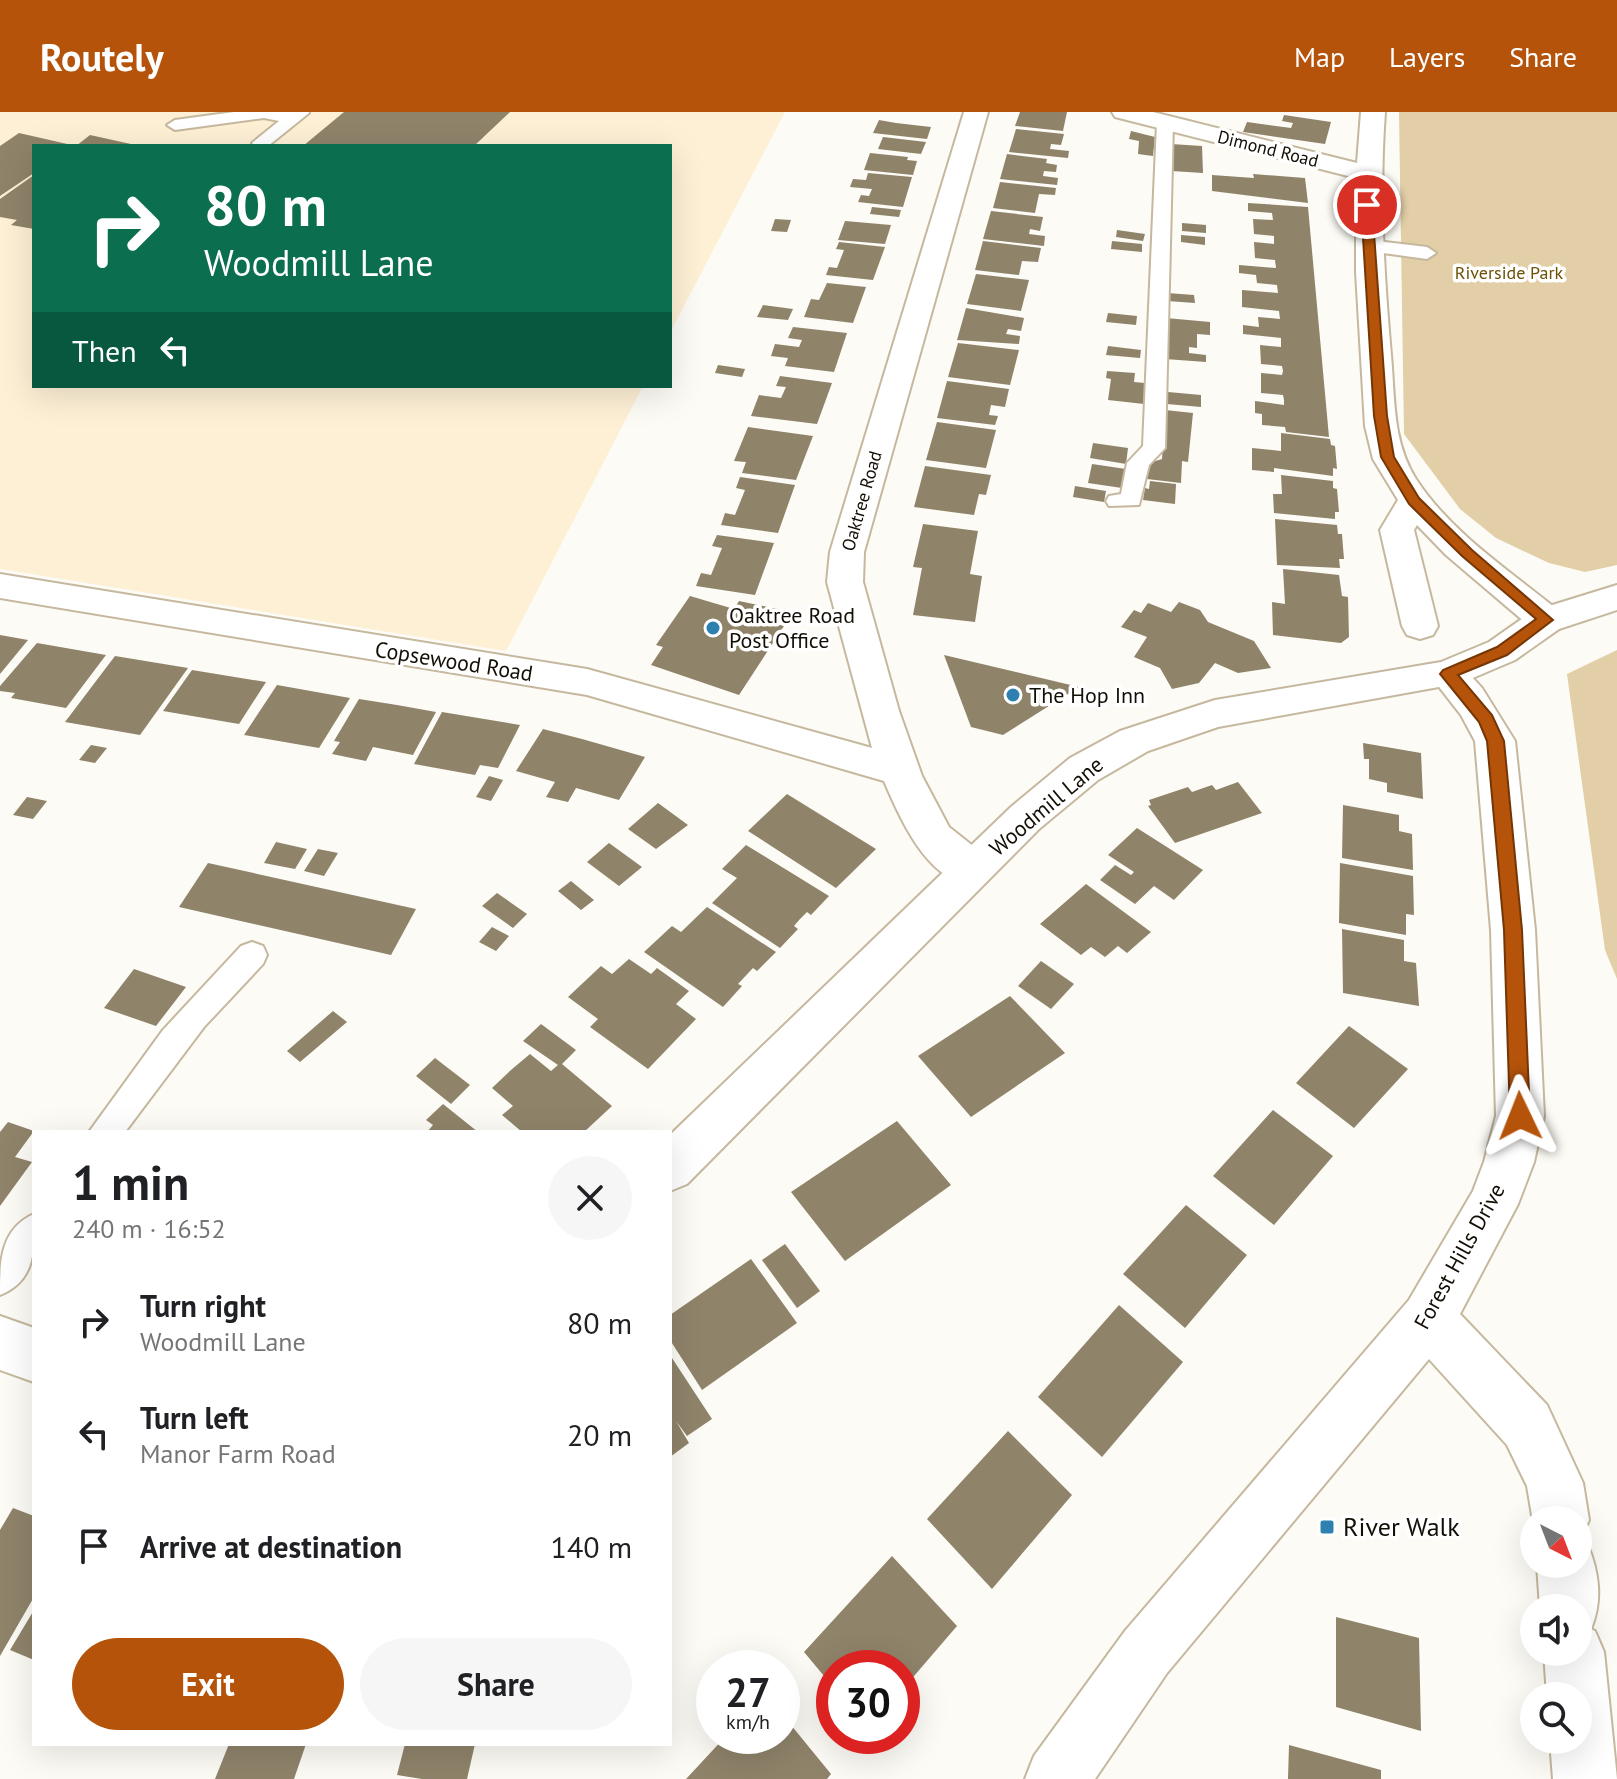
<!DOCTYPE html>
<html lang="en">
<head>
<meta charset="utf-8">
<style>
	body { margin:0; font-family:"PT Sans",sans-serif; background:#f6f6f6; color:#202124; height:100vh; display:flex; flex-direction:column; font-size:30px; white-space:nowrap }
	* { box-sizing:border-box; margin:0 }
	p { font-size:26px; color:#757577 }
	.icon { flex:none; width:44px; height:44px; fill:none; stroke:currentColor; stroke-width:2; stroke-linecap:round; stroke-linejoin:round }
	.map { position:relative; flex:1; overflow:hidden }
	.panel { position:absolute; left:32px; top:1018px; width:640px; height:616px; display:flex; flex-direction:column; background:#fff; border-radius:0px; box-shadow:0 8px 32px #0002 }
	.panel>* { flex:none }
	.hud { position:absolute; left:32px; top:32px; width:640px; height:244px; border-radius:0px; box-shadow:0 8px 32px #0002; background:#0b6e4f; color:#fff; overflow:hidden }
	.needle { width:52px; rotate:138deg }
	.controls { position:absolute; left:1520px; top:1394px; display:grid; gap:16px }
	.controls a { display:grid; place-items:center; width:72px; height:72px; border-radius:50%; background:#fff; box-shadow:0 8px 32px #0002; font-size:40px }
	.speed { position:absolute; left:696px; top:1538px; display:flex; gap:16px; font-size:40px; font-weight:700; text-align:center }
	.speed>* { display:grid; place-content:center; width:104px; height:104px; border-radius:50%; background:#fff; box-shadow:0 8px 32px #0002; line-height:1 }
	.speed small { font-size:20px; font-weight:400 }
	.speed .limit { border:12px solid #d22; background:#fff; color:#111 }
	.pin { position:absolute; display:grid; place-items:center; width:68px; height:68px; color:#fff; margin:-34px; border:4px solid #fff; border-radius:50%; box-shadow:0 2px 8px #0007 }
	.me { position:absolute; width:88px; margin:-44px; rotate:358deg; stroke-linejoin:round; filter:drop-shadow(0 0 6px #0008) }
	.turn { display:flex; align-items:center; gap:28px; height:168px; padding:0 40px; font-size:36px }
	.turn .icon { width:104px; height:104px; stroke-width:2.5 }
	.turn b { display:block; font-size:56px; line-height:68px }
	.then { display:flex; align-items:center; height:76px; padding:0 40px; background:#0003; gap:16px; font-size:30px }
	.round { display:grid; place-items:center; flex:none; width:84px; height:84px; border-radius:42px; background:#f6f6f6 }
	.overview { display:flex; align-items:center; justify-content:space-between; height:136px; padding:0 40px }
	h1 { font-size:48px; font-weight:700; line-height:60px }
	.primary-button { display:flex; gap:16px; margin-top:auto; padding:16px 40px }
	.primary-button a { flex:1; height:92px; border-radius:48px; background:#b45309; color:#fff; font-size:32px; font-weight:700; line-height:92px; text-align:center }
	.primary-button a+a { background:#f6f6f6; color:#202124 }
	ul { padding:0; list-style:none }
	li { display:flex; align-items:center; gap:24px; height:112px; padding:0 40px }
	li div { flex:1 }
	li b { display:block; font-size:30px }
	li em { font-style:normal }
	header { display:flex; align-items:center; gap:48px; box-sizing:border-box; height:112px; padding:0 40px; background:#b45309; color:#fff }
	header strong { font-size:38px }
	nav { display:flex; gap:44px; margin-inline-start:auto; font-size:28px }
	.map>svg:first-child { display:block }
</style>
</head>
<body>
<header>
<strong>Routely</strong>
<nav><a>Map</a><a>Layers</a><a>Share</a></nav>
</header>
<div class="map">
<svg width="1617" height="1667" viewBox="0 0 1617 1667">
	<rect width="100%" height="100%" fill="#fdfbf5"/>
	<!-- built -->
	<path fill="#fdf0d5" d="M0,0H785L670,221V34H34V274H643L506,539L0,457Z"/>
	<!-- green -->
	<g fill="#e2cfa7">
		<path d="M1399,0H1617V453L1585,460L1549,451L1496,426L1460,397L1404,322Z"/>
		<path d="M1617,538V867L1605,838L1567,562Z"/>
	</g>
	<!-- building -->
	<g fill="#8f836a">
		<path d="M344,0H510L474,34H303Z"/>
		<path d="M1020,0H1067L1063,19L1015,14Z"/>
		<path d="M1284,3L1331,10L1325,32L1243,20L1247,10L1291,16L1293,11L1282,9Z"/>
		<path d="M879,8L896,11L931,15L927,27L873,21Z"/>
		<path d="M1016,17L1064,22L1061,33L1051,32L1050,37L1069,39L1068,46L1009,40Z"/>
		<path d="M1131,19L1155,25L1153,44L1138,42L1139,29L1129,27Z"/>
		<path d="M19,21L76,34L90,23L140,34H34V61L0,84V34Z"/>
		<path d="M883,25L926,30L921,42L878,37Z"/>
		<path d="M1171,32L1202,34L1203,61L1171,59Z"/>
		<path d="M870,41L908,45L907,48L917,49L913,63L864,58Z"/>
		<path d="M1007,42L1047,47L1046,51L1057,53L1056,60L1044,59L1043,64L1058,66L1057,73L1000,67Z"/>
		<path d="M868,61L912,65L903,95L858,90L861,83L869,84L872,77L850,75L853,67L866,68Z"/>
		<path d="M1253,62L1305,66L1308,91L1212,79V63L1254,66Z"/>
		<path d="M34,63V117L11,113L17,108L0,105V87Z"/>
		<path d="M1000,70L1056,76L1055,83L1039,82L1035,101L993,96Z"/>
		<path d="M1248,91L1308,95L1329,325L1286,320L1285,315L1262,313V302L1255,301V289L1284,293V288L1283,283L1261,281V261L1282,263L1283,259L1282,254L1261,252L1260,233L1281,235V226L1243,222V213L1259,215L1258,205L1280,207L1279,199L1242,195V178L1278,181L1277,173L1257,171L1256,163L1239,161V153L1276,156L1275,148L1255,146L1254,130L1274,132V124L1254,122L1253,107L1273,108L1272,101L1248,99Z"/>
		<path d="M872,95L901,98L899,105L870,102Z"/>
		<path d="M991,99L1043,105L1040,119L1030,117L1029,122L1045,124L1044,134L983,127Z"/>
		<path d="M775,107L791,108L787,120L771,119Z"/>
		<path d="M845,109L891,113L885,132L838,128Z"/>
		<path d="M1182,111L1206,113V121L1182,119Z"/>
		<path d="M1117,118L1145,122L1143,129L1116,125Z"/>
		<path d="M1181,123L1205,125V133L1181,130Z"/>
		<path d="M983,129L1041,136L1038,150L1022,149L1019,163L975,158Z"/>
		<path d="M1112,129L1142,132V140L1111,137Z"/>
		<path d="M839,130L885,135L873,168L826,163L829,155L837,156L844,138L836,137Z"/>
		<path d="M976,162L1029,168L1021,199L967,192Z"/>
		<path d="M827,171L866,175L853,211L804,205L811,187L819,188Z"/>
		<path d="M1167,181L1194,183L1195,191L1167,189Z"/>
		<path d="M763,193L793,197L788,208L757,205Z"/>
		<path d="M966,196L1024,206L1021,219L1008,217L1006,222L1020,224L1019,232L957,228Z"/>
		<path d="M1108,201L1137,204L1136,213L1106,210Z"/>
		<path d="M1166,206L1210,210V223L1197,222V236L1189,235V241L1206,243V250L1165,247Z"/>
		<path d="M793,215L847,221L834,260L785,254L788,246L771,244L775,232L799,235L802,228L788,226Z"/>
		<path d="M958,231L1019,238L1010,273L948,265Z"/>
		<path d="M1108,234L1141,238L1140,246L1106,243Z"/>
		<path d="M718,253L745,257L742,265L715,261Z"/>
		<path d="M1107,259L1135,261L1134,270L1145,271L1144,292L1108,288L1111,267L1106,266Z"/>
		<path d="M780,264L832,271L817,312L751,304L759,283L781,286L786,275L776,274Z"/>
		<path d="M947,269L1009,277L1005,295L991,293L989,303L998,304L995,313L937,306Z"/>
		<path d="M1168,280L1201,283V295L1167,292Z"/>
		<path d="M1165,298L1193,301L1188,350L1182,349L1181,371L1147,367L1149,351L1162,347Z"/>
		<path d="M937,310L996,318L986,356L926,348Z"/>
		<path d="M748,315L813,324L796,368L742,361L746,350L734,349Z"/>
		<path d="M1281,321L1330,327L1331,333L1335,334L1337,357L1333,356V364L1274,356V360L1252,358V336L1281,339Z"/>
		<path d="M1093,331L1128,336L1126,352L1090,346Z"/>
		<path d="M1092,352L1126,357L1122,376L1088,371Z"/>
		<path d="M925,354L991,363L986,383L979,382L974,403L914,395Z"/>
		<path d="M1281,363L1333,369V376L1337,377L1339,400H1335V407L1274,401L1273,382H1282Z"/>
		<path d="M740,365L795,373L778,421L721,413L725,401L735,403L745,378L736,376Z"/>
		<path d="M1150,369L1176,372L1175,392L1143,388L1145,376L1149,377Z"/>
		<path d="M1075,374L1106,379L1104,390L1073,385Z"/>
		<path d="M1275,407L1337,413L1338,422H1342L1343,435L1344,447H1339L1340,456L1277,453Z"/>
		<path d="M923,412L978,419L970,462L982,464L975,510L913,503L922,456L913,455Z"/>
		<path d="M717,423L774,431L755,483L696,474L701,461L711,463L722,436L712,434Z"/>
		<path d="M1283,457L1339,463L1342,484L1348,485L1349,525L1341,531L1273,523L1272,490L1285,492Z"/>
		<path d="M690,484L734,497L739,489L787,499L777,512L784,514L739,583L651,553L663,535L656,533Z"/>
		<path d="M1179,490L1200,498L1208,510L1254,529L1271,556L1238,561L1215,551L1199,571L1172,577L1160,556L1134,545L1147,525L1121,515L1134,498L1141,501L1148,491L1171,500Z"/>
		<path d="M0,523L28,528L0,562Z"/>
		<path d="M37,531L106,543L66,596L11,586L15,581L0,579V574Z"/>
		<path d="M944,543L1079,575L1003,623L971,615Z"/>
		<path d="M115,544L188,556L140,623L65,610Z"/>
		<path d="M192,558L266,570L239,612L163,599Z"/>
		<path d="M277,573L350,586L319,636L244,623Z"/>
		<path d="M359,587L397,593L436,600L413,643L373,635L366,649L332,642L340,630L334,629Z"/>
		<path d="M442,600L520,613L498,656L480,653L475,663L414,652Z"/>
		<path d="M543,617L582,627L645,645L619,688L576,676L568,690L546,685L555,670L516,659Z"/>
		<path d="M1363,631L1421,641L1423,687L1387,680V671L1369,667V647H1364Z"/>
		<path d="M91,633L107,636L95,651L79,648Z"/>
		<path d="M489,664L503,668L491,689L476,685Z"/>
		<path d="M1238,670L1262,701L1175,731L1148,694L1151,693L1149,688L1188,675L1192,680L1212,673L1216,678Z"/>
		<path d="M787,682L876,737L836,776L748,719Z"/>
		<path d="M27,685L47,689L33,707L13,703Z"/>
		<path d="M658,691L688,713L656,737L628,717Z"/>
		<path d="M1343,693L1399,703V719L1412,722L1413,758L1342,746Z"/>
		<path d="M1137,716L1203,758L1174,788L1154,774L1135,792L1100,768L1115,753L1131,763L1134,760L1108,743Z"/>
		<path d="M276,730L307,737L295,757L264,751Z"/>
		<path d="M609,731L642,755L619,774L587,750Z"/>
		<path d="M746,733L829,784L811,803L807,800L800,807L794,814L798,817L780,836L712,791L737,766L722,757Z"/>
		<path d="M318,737L338,741L324,764L304,759Z"/>
		<path d="M208,751L416,797L391,843L179,795Z"/>
		<path d="M1340,751L1413,764L1414,803L1406,802V823L1339,811Z"/>
		<path d="M571,769L594,788L581,798L558,779Z"/>
		<path d="M1086,772L1151,820L1127,841L1118,834L1105,845L1091,835L1081,843L1040,812Z"/>
		<path d="M497,781L527,802L513,816L482,794Z"/>
		<path d="M707,795L776,840L757,859L753,856L738,872L742,874L723,895L644,840L672,814L681,820Z"/>
		<path d="M492,815L509,824L496,839L479,830Z"/>
		<path d="M1342,817L1404,828V849L1416,851L1419,894L1343,881Z"/>
		<path d="M629,847L651,862L657,856L689,879L676,892L696,907L648,957L590,915L598,907L568,885L601,854L612,862Z"/>
		<path d="M1041,849L1074,872L1051,897L1018,874Z"/>
		<path d="M134,857L186,875L156,914L104,896Z"/>
		<path d="M1010,884L1065,941L971,1005L918,944Z"/>
		<path d="M333,899L347,910L300,950L287,939Z"/>
		<path d="M541,912L576,938L562,952L612,994L584,1020H522L502,1003L513,994L492,976L511,958L530,942L551,959L558,953L523,929Z"/>
		<path d="M1349,914L1408,957L1354,1016L1296,971Z"/>
		<path d="M435,946L470,973L451,992L416,964Z"/>
		<path d="M443,992L478,1020H427L433,1013L426,1008Z"/>
		<path d="M1273,998L1333,1044L1274,1113L1213,1064Z"/>
		<path d="M897,1009L951,1073L845,1149L791,1080Z"/>
		<path d="M8,1010L34,1019L15,1045L32,1050L0,1094V1020Z"/>
		<path d="M1186,1093L1247,1143L1185,1216L1123,1162Z"/>
		<path d="M785,1132L820,1179L797,1196L762,1148Z"/>
		<path d="M751,1147L797,1211L702,1278L670,1228V1203Z"/>
		<path d="M1119,1193L1183,1250L1102,1345L1038,1285Z"/>
		<path d="M670,1243L712,1307L687,1324L676,1309L689,1331L670,1345Z"/>
		<path d="M1008,1319L1072,1383L992,1477L927,1407Z"/>
		<path d="M13,1396L34,1404V1485L0,1544V1418Z"/>
		<path d="M892,1444L957,1514L902,1578V1556H834V1576L804,1540Z"/>
		<path d="M34,1498V1548L10,1538Z"/>
		<path d="M1336,1505L1419,1526L1421,1619L1336,1595Z"/>
		<path d="M782,1602L831,1662L827,1667H686L726,1624H782Z"/>
		<path d="M229,1632H306L294,1667H215Z"/>
		<path d="M405,1632H475L467,1667H422L397,1663Z"/>
		<path d="M1289,1633L1381,1658V1667H1288Z"/>
	</g>
	<g fill="none" stroke-linecap="round" stroke-linejoin="round">
		<defs>
			<g id="lane">
				<path d="M234,0H309V1L268,34H255L252,31L279,9L264,6L175,18L167,13L175,8Z"/>
				<path d="M1165,6L1173,11L1165,336L1149,353L1139,393L1109,394L1106,389L1109,384L1121,382L1127,351L1143,334L1157,11Z"/>
				<path d="M1368,128L1427,135L1436,141L1427,147L1361,138L1359,134L1361,130Z"/>
				<path d="M252,830L263,834L267,843L263,852L204,915L125,1020H89L163,918L241,834Z"/>
				<path d="M34,1102C34,1136 37,1168 0,1183C0,1150 0,1117 34,1102Z"/>
			</g>
			<g id="street">
				<path d="M964,0H988L864,440L863,470L899,599L922,664L949,715L987,745L993,757L987,769C934,786 901,708 884,669L587,583L0,486V462L587,557L872,636L827,470L830,440Z"/>
				<path d="M1112,0H1153L1357,51L1361,0H1385C1379,82 1384,162 1391,243C1395,286 1392,329 1416,367C1451,421 1510,459 1559,499L1564,508L1559,517L1546,520L1533,517L1446,443L1417,413L1414,418L1438,514L1433,523L1420,527L1407,523L1402,514L1380,418L1398,388L1373,347L1365,314L1356,160V66L1115,5Z"/>
				<path d="M1448,549L1461,553L1482,576L1515,629L1535,818L1544,1004L1534,1050L1518,1092L1460,1202L1547,1293L1583,1371L1589,1408L1580,1428L1587,1431C1599,1460 1603,1488 1591,1517L1595,1519L1604,1540L1617,1667H1553L1550,1628H1578V1584H1547L1544,1540H1578V1496H1540L1537,1452H1578V1408H1534V1415L1527,1374L1507,1333L1429,1247L1167,1561L1095,1667H1025L1034,1644L1125,1519L1409,1188L1473,1079L1484,1050L1496,1004L1491,818L1475,629L1461,603L1429,562L1435,553Z"/>
			</g>
			<g id="secondary">
				<path d="M1617,473V498L1559,517L1515,548L1461,571L1218,615L1148,639L1098,668L1039,717L687,1072L670,1079V1023L1011,695L1070,646L1120,619L1215,588L1441,550L1489,530L1533,499Z"/>
				<path d="M0,1204L34,1216V1270L0,1258Z"/>
			</g>
		</defs>
		<!-- lane casing -->
		<use href="#lane" stroke="#c5b89e" stroke-width="4"/>
		<!-- street casing -->
		<use href="#street" stroke="#c5b89e" stroke-width="4"/>
		<!-- secondary casing -->
		<use href="#secondary" stroke="#c5b89e" stroke-width="4"/>
		<!-- lane -->
		<use href="#lane" fill="#fff" fill-rule="evenodd"/>
		<!-- street -->
		<use href="#street" fill="#fff" fill-rule="evenodd"/>
		<!-- secondary -->
		<use href="#secondary" fill="#fff" fill-rule="evenodd"/>
	</g>
	<!-- route -->
	<path fill="#b45309" stroke="#753606" stroke-width="2" d="M1367,89L1372,93L1387,304L1394,345L1419,386L1472,438L1553,508L1507,543L1458,563L1492,603L1504,629L1522,818L1530,1004L1527,1011L1520,1013L1513,1011L1510,1004L1504,818L1487,629L1479,610L1440,562L1443,558L1497,535L1536,507L1462,444L1409,392L1381,345L1374,304L1361,93Z"/>
	<!-- markers -->
	<g fill="#2d80b0" stroke="#fff" stroke-width="3">
		<circle cx="713" cy="516" r="8"/>
		<circle cx="1013" cy="583" r="8"/>
		<rect x="1319" y="1407" width="16" height="16" rx="4"/>
	</g>
	<g text-anchor="middle" stroke-width="7" stroke-linejoin="round" paint-order="stroke">
		<!-- far-street labels -->
		<g font-size="18" fill="#140f06" stroke="#fff">
			<text transform="translate(1268 37) rotate(14)" y="6">Dimond Road</text>
			<text transform="translate(862 389) rotate(-74)" y="6">Oaktree Road</text>
		</g>
		<!-- far-park labels -->
		<g font-size="18" fill="#6c5107" stroke="#fff">
			<text x="1509" y="167">Riverside Park</text>
		</g>
		<!-- poi labels -->
		<g font-size="22" fill="#140f06" stroke="#fff" text-anchor="start">
			<text x="729" y="511">Oaktree Road<tspan x="729" dy="25">Post Office</tspan></text>
			<text x="1029" y="591">The Hop Inn</text>
		</g>
		<!-- street labels -->
		<g font-size="22" fill="#140f06" stroke="#fff">
			<text transform="translate(454 549) rotate(9)" y="8">Copsewood Road</text>
			<text transform="translate(1046 694) rotate(-40)" y="8">Woodmill Lane</text>
			<text transform="translate(1459 1144) rotate(-61)" y="8">Forest Hills Drive</text>
		</g>
		<!-- near-poi labels -->
		<g font-size="26" fill="#140f06" stroke="#fff" text-anchor="start">
			<text x="1343" y="1424">River Walk</text>
		</g>
	</g>
</svg>
<div class="controls">
<a><svg class="needle" viewBox="-14 -14 28 28"><path d="M0-13l5 13h-10z" fill="#e53935"/><path d="M0 13l5-13h-10z" fill="#757577"/></svg></a>
<a><svg class="icon" aria-label="sound" viewBox="0 0 24 24"><path d="M4 9h4l5-4v14l-5-4H4zM17 9q2 3 0 6"/></svg></a>
<a><svg class="icon" aria-label="search" viewBox="0 0 24 24"><circle cx="10" cy="10" r="6"/><path d="M15 15l6 6"/></svg></a>
</div>
<div class="speed"><div>27<small>km/h</small></div><div class="limit">30</div></div>
<div class="pin" style="left:1367px;top:93px;background:#d93025"><svg class="icon" aria-label="arrive" viewBox="0 0 24 24"><path d="M6 21V4h12l-3 4 3 4H6"/></svg></div>
<svg class="me" style="left:1520px;top:1004px" viewBox="-20 -20 40 40"><path d="M0-17L14 15 0 8-14 15z" fill="#b45309" stroke="#fff" stroke-width="4"/></svg>
<div class="hud">
<div class="turn"><svg class="icon" aria-label="right" viewBox="0 0 24 24"><path d="M7 20v-9h11M14 6l5 5-5 5"/></svg><div><b>80 m</b>Woodmill Lane</div></div>
<div class="then">Then<svg class="icon" aria-label="left" viewBox="0 0 24 24"><path d="M17 20v-9H6M10 6l-5 5 5 5"/></svg></div>
</div>
<section class="panel">
<div class="overview"><div><h1>1 min</h1><p>240 m · 16:52</p></div><a class="round"><svg class="icon" aria-label="close" viewBox="0 0 24 24"><path d="M6 6l12 12M18 6L6 18"/></svg></a></div>
<ul>
<li><svg class="icon" aria-label="right" viewBox="0 0 24 24"><path d="M7 20v-9h11M14 6l5 5-5 5"/></svg><div><b>Turn right</b><p>Woodmill Lane</p></div><em>80 m</em></li>
<li><svg class="icon" aria-label="left" viewBox="0 0 24 24"><path d="M17 20v-9H6M10 6l-5 5 5 5"/></svg><div><b>Turn left</b><p>Manor Farm Road</p></div><em>20 m</em></li>
<li><svg class="icon" aria-label="arrive" viewBox="0 0 24 24"><path d="M6 21V4h12l-3 4 3 4H6"/></svg><div><b>Arrive at destination</b></div><em>140 m</em></li>
</ul>
<div class="primary-button"><a>Exit</a><a>Share</a></div>
</section>
</div>
</body>
</html>
